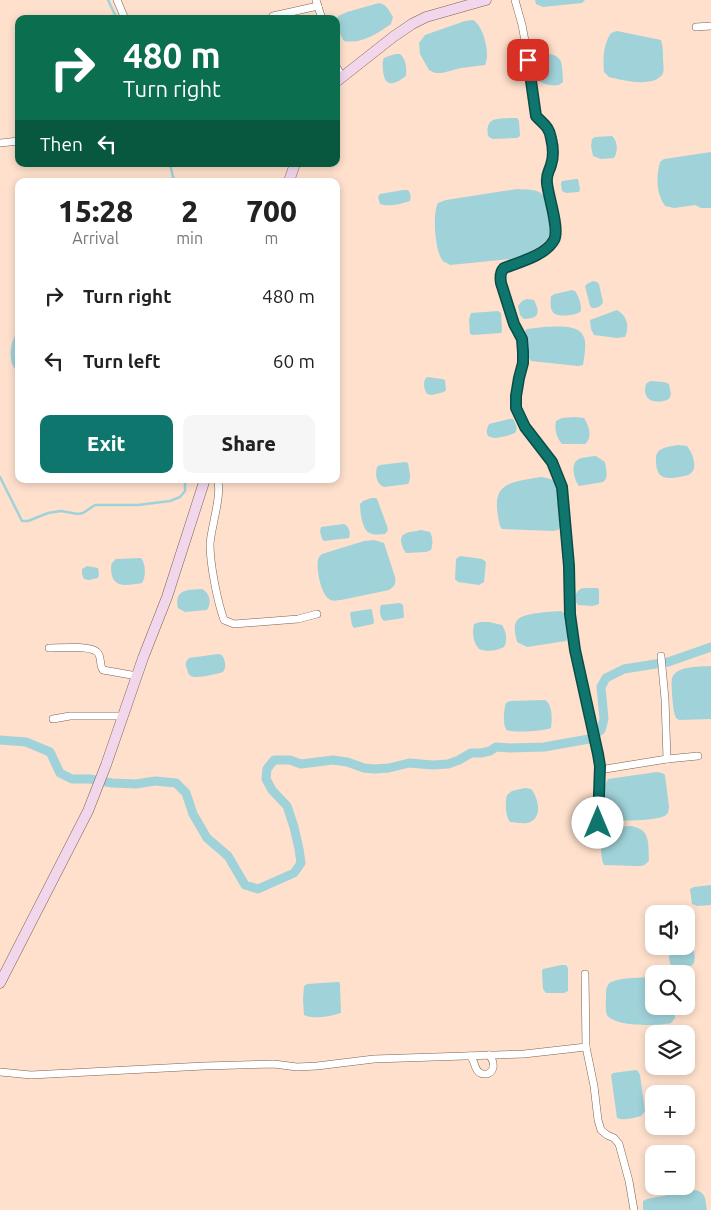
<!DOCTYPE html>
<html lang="en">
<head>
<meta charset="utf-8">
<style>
	body { margin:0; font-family:Ubuntu,sans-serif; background:#f6f6f6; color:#222; height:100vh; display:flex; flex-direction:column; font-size:19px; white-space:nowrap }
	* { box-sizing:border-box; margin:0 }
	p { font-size:16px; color:#767676 }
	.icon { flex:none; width:28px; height:28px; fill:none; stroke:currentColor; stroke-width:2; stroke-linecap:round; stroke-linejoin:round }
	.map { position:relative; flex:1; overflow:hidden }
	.side { position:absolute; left:15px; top:178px; width:325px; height:305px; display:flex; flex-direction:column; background:#fff; border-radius:10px; box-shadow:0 2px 8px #0003 }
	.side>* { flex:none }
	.banner { position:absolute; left:15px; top:15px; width:325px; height:152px; border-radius:10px; box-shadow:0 2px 8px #0003; background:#0b6e4f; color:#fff; overflow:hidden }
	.tools { position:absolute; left:645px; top:905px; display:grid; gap:10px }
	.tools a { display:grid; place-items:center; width:50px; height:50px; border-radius:10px; background:#fff; box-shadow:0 2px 8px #0003; font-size:25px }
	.pin { position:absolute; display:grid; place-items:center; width:42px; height:42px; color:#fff; margin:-21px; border-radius:10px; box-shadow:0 2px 8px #0006 }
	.me { position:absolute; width:55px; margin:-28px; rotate:0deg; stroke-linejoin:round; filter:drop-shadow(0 0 4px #0008) }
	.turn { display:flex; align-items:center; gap:18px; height:105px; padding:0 25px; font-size:22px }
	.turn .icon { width:65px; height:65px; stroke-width:2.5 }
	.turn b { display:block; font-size:35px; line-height:42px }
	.then { display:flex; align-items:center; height:48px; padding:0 25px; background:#0003; gap:10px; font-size:19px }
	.eta { display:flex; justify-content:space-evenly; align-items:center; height:85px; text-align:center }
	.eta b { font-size:30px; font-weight:800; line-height:35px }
	.action { display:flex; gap:10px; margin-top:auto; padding:10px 25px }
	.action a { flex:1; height:58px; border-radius:10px; background:#0f766e; color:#fff; font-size:20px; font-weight:800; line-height:58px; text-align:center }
	.action a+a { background:#f6f6f6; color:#222 }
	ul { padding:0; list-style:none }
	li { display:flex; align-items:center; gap:15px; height:65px; padding:0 25px }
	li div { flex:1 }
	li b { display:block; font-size:19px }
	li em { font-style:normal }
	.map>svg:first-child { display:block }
</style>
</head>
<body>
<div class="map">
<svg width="711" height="1210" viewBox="0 0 711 1210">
	<rect width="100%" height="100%" fill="#fee0cc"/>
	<!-- water -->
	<g fill="#a0d2d9">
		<path d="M535,0H585L582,3L543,7L536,4Z"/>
		<path d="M379,3C387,4 389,11 393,17L391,24C376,34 363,44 344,41C339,34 336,24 338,16L347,12Z"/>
		<path d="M473,20C483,25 491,54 485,65L461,68L442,73H435L429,70L420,54L419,43L425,35L465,21Z"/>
		<path d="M617,31L661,40C663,46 663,53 663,59C663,64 665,71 662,75C651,88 622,80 609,77L604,72C603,58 603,45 611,33Z"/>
		<path d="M537,53C563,54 562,58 563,82C557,89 544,84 536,80L532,57L534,54Z"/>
		<path d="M396,54H400C406,59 407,69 406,76C394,85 385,88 383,71C383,67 382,61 384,58C387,56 393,55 396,54Z"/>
		<path d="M511,118H517L519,121L520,136L517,138L492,139L488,136C485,117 497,119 511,118Z"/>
		<path d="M612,136C618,141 618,152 614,158L601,159L593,156L591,146L592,139L595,137Z"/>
		<path d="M711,152V208H701L695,205L674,208L665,206C656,193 656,177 660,162L664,159Z"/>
		<path d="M576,179H578L580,189L579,192L566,193L562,191L561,184L562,181Z"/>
		<path d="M517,189C526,190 538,188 544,196L549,219L550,234L547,240L540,246L524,255L510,259L450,265C449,264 444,262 443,261C435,252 432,214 438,203L446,200Z"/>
		<path d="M403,190H408C411,194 411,196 410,201C401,204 388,207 380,204L378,197L380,194Z"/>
		<path d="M593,281L597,282L599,284L603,302C601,307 597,308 592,308L590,306L585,286L587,284Z"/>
		<path d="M572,290L575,291C579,297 581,303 581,311C578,314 575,314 570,315C554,317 549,314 551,296L555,294Z"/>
		<path d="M527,299L534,300C540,313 540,318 524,319L520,315L518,306L522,301Z"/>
		<path d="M617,310C627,316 630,326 625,337L617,338L594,335L591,329L590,320Z"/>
		<path d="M498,311L501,313L502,331L501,333L473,335L470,334L469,320L471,313Z"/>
		<path d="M544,327C557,327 582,323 585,341C586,349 584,357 583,365L578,366L531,361L529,358L525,331L527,329Z"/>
		<path d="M17,333H19V370L15,369C8,362 10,340 17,333Z"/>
		<path d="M427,377L442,379L445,380L446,390L444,392L432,395L427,394C424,389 422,381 427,377Z"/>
		<path d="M650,381L664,382L669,384L671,394L669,399C656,405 641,401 646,384Z"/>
		<path d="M574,417L584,418C589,426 593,437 585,444H562C557,438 554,430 556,421L562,418Z"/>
		<path d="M509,419H513C516,424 518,428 515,433C505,437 479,445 489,424Z"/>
		<path d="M678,445L687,446C692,452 699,468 690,474C687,476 682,476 679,477C663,480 656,477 656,460C655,447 668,447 678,445Z"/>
		<path d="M596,456L605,462C606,469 609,478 603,482L579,486C576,482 575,479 574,474C571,456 583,458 596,456Z"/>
		<path d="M405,462L408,463C409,470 412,478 408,484L384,487C376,484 375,474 377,467L380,465Z"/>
		<path d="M541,477C546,478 552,478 555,483C558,488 563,523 560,527C558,531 557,530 553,531L502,529L500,526C490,484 504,483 541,477Z"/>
		<path d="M371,498H376L377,499L387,526L388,530L385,534C381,534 373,536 368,532C362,528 360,511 360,504L363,501Z"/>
		<path d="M344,524C349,526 351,533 349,538L324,541L322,539L320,531L321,527Z"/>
		<path d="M421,530L430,532C433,538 433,544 431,550L426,552L406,553C403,549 402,546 401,541C401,531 413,532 421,530Z"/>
		<path d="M374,540L384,543L395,577C396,584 395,586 389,590L341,600C337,600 332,602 329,599C321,594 316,569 318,560C319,556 319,557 322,554L364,541Z"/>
		<path d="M460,556L482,559L486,562L484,582L479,585L458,582L455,579L456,559Z"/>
		<path d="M141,558C146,564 146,577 142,583C127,585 112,590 111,569C111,564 112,562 116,559Z"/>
		<path d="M87,566L98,568L99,574L98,578L89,580L84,579L82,574V569Z"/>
		<path d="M583,588H597L599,589V604L593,606L578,605C573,599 575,590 583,588Z"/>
		<path d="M202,589C210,593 212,603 207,610L185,612L178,608C174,589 187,590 202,589Z"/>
		<path d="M400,603L403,605L404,617L403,618L384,621C380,618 379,610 381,605Z"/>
		<path d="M371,609L372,610L374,622L373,624L354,628L352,625L350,614L351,612Z"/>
		<path d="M561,611L564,613C566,622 571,634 566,641L527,647L517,642C516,636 513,629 516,622C520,612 551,612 561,611Z"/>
		<path d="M480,622H489L502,625C506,631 508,640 504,647C497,651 487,652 479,649C473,642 472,634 474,624Z"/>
		<path d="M218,654L222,655C225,660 227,667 223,672C217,674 196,679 191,676C188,674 188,672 187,669C185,664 185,662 189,658Z"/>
		<path d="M711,666V719L679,720L676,718C673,711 673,703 672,695C672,690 671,684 672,679C675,665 700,667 711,666Z"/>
		<path d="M545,700C553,705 552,720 551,728C545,731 512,733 507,730C502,726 504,708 506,703L510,701Z"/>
		<path d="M657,772L662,773L665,775L669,807L668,813C666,815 665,816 662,817C654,820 618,822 611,819C600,814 602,788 608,779Z"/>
		<path d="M525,788L531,789C538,797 543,817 530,822C524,825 516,822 510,822C505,815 505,803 507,795L512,791Z"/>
		<path d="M631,826C651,829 648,844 649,860C646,865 643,866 638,866L604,865C601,858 601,852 601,845C601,825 616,827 631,826Z"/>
		<path d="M711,885V905L697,906L692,904L690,889L694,887Z"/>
		<path d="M690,942C693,946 698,961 692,965C689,967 675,968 672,966C668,963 669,951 670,946H686V943Z"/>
		<path d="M561,965H566L568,968V991L564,993H546L543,989L542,971L543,969Z"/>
		<path d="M654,977V1006H675V1018L671,1023C659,1026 614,1027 607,1015C605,1011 606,1001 606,996C606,991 606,985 611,982C622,977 642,978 654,977Z"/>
		<path d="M337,982H339L340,984L341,1013C331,1016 314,1020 304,1015L303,999L304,986L307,984Z"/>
		<path d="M636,1070L638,1071L640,1075L645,1111L641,1116C633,1118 624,1121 617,1118L611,1075L613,1073Z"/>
		<path d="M695,1190C707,1193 705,1200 707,1210H643V1201L647,1199Z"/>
	</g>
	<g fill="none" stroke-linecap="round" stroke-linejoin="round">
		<!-- stream -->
		<g stroke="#a0d2d9" stroke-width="2.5">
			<path d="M108,0L117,19"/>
			<path d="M170,164L174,181"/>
			<path d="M0,477L22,521H28L48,513L61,511L78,514L83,513L95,505H138L170,501L180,497L185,491V479"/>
		</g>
		<!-- canal -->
		<path stroke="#a0d2d9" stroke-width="9" d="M0,740L26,742L50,752L60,773L72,779H90L112,783L136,784L155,781L176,783L186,793L193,814L207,838L228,856L245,885L258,889L294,873L301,863L299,849L294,827L287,806L272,790L266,779L267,769L274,760H290L301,764L333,760L347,762L364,768L374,769L389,768L409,763L433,765L448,764L459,760L471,753H481L490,751L496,747L510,748L544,747L589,739L601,730L604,719L601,687L606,678L624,669L668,662L711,647"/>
		<defs>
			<g id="minor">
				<path d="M117,0L125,19"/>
				<path d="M316,0L322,19"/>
				<path d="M515,0L522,25L532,78L537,116L541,122L547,127L551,137L553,155L551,164L546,175L547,184L556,229L555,239L546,250L505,268C500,272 500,277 501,283L514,323L522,339L523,352V363L519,378L516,396V408L525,427L552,462L562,487L569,566L570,615L575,650L598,754L600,766L598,823"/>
				<path d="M273,16L318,6"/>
				<path d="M696,27L711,26"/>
				<path d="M336,66L342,77"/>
				<path d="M0,143L19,141"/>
				<path d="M217,479C223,492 211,527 210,544C210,564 217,600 224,620L234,624L298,619L317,614"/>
				<path d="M49,648C59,648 90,645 97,652C102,656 99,665 103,670L137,676"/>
				<path d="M661,656L665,699L667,759"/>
				<path d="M53,719L70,716H124"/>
				<path d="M599,770L667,759L698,756"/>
				<path d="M585,974L586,1047L594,1086L598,1120L601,1130L607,1135L614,1138L619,1144L629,1181L634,1210"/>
				<path d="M470,1056C475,1060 474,1070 480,1073C492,1078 498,1065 489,1055"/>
				<path d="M0,1072L31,1075L204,1066L274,1064L297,1067L317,1066L374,1059L524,1054L586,1047"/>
			</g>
			<g id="secondary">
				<path d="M336,82L393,37L412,24L426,17L486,0"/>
				<path d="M289,181L295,164"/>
				<path d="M0,983L88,811L106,765L143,658L167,597L205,479"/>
			</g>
		</defs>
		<!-- minor casing -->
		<use href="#minor" stroke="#7c6251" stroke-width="8"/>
		<!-- secondary casing -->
		<use href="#secondary" stroke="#7c6251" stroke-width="11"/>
		<!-- minor -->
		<use href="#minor" stroke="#fff" stroke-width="7"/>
		<!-- secondary -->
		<use href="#secondary" stroke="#f2d7ec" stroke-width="10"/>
	</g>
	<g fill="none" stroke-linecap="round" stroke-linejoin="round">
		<defs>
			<path id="route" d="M528,60L536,116C543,124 549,126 551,138C553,146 554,156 551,165C549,172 546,174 547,183C548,196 560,229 554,240C546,255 520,262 504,268C500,272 500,277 501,283L514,324L522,339L523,352V363L519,378L516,396V408L525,427L552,462L562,487L569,566L570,614L575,650L598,754L600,766L598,823"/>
		</defs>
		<!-- route casing -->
		<use href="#route" stroke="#0a4d48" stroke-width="12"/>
		<!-- route -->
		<use href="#route" stroke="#0f766e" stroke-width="9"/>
	</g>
</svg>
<div class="tools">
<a><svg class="icon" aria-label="sound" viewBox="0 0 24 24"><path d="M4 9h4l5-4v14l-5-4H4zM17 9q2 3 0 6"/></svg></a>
<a><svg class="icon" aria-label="search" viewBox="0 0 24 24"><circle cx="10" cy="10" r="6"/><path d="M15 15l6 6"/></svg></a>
<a><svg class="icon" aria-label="layers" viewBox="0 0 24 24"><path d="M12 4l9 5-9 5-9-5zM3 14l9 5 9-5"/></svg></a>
<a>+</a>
<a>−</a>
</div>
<div class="pin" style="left:528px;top:60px;background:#d93025"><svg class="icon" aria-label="arrive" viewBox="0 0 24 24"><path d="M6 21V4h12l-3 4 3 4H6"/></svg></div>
<svg class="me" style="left:598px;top:823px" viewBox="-20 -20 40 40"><circle r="19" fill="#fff"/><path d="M0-13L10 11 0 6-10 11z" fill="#0f766e"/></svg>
<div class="banner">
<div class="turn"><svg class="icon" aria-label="right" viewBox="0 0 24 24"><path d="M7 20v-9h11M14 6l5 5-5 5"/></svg><div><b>480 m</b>Turn right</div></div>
<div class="then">Then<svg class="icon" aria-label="left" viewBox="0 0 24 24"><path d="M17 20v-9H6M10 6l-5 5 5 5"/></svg></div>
</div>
<section class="side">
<div class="eta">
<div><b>15:28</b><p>Arrival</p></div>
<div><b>2</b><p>min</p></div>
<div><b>700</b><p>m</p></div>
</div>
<ul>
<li><svg class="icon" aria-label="right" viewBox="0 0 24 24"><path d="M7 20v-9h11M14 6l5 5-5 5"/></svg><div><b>Turn right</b></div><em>480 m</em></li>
<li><svg class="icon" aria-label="left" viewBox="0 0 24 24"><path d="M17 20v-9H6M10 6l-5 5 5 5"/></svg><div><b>Turn left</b></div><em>60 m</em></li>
</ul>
<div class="action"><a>Exit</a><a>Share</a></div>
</section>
</div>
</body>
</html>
